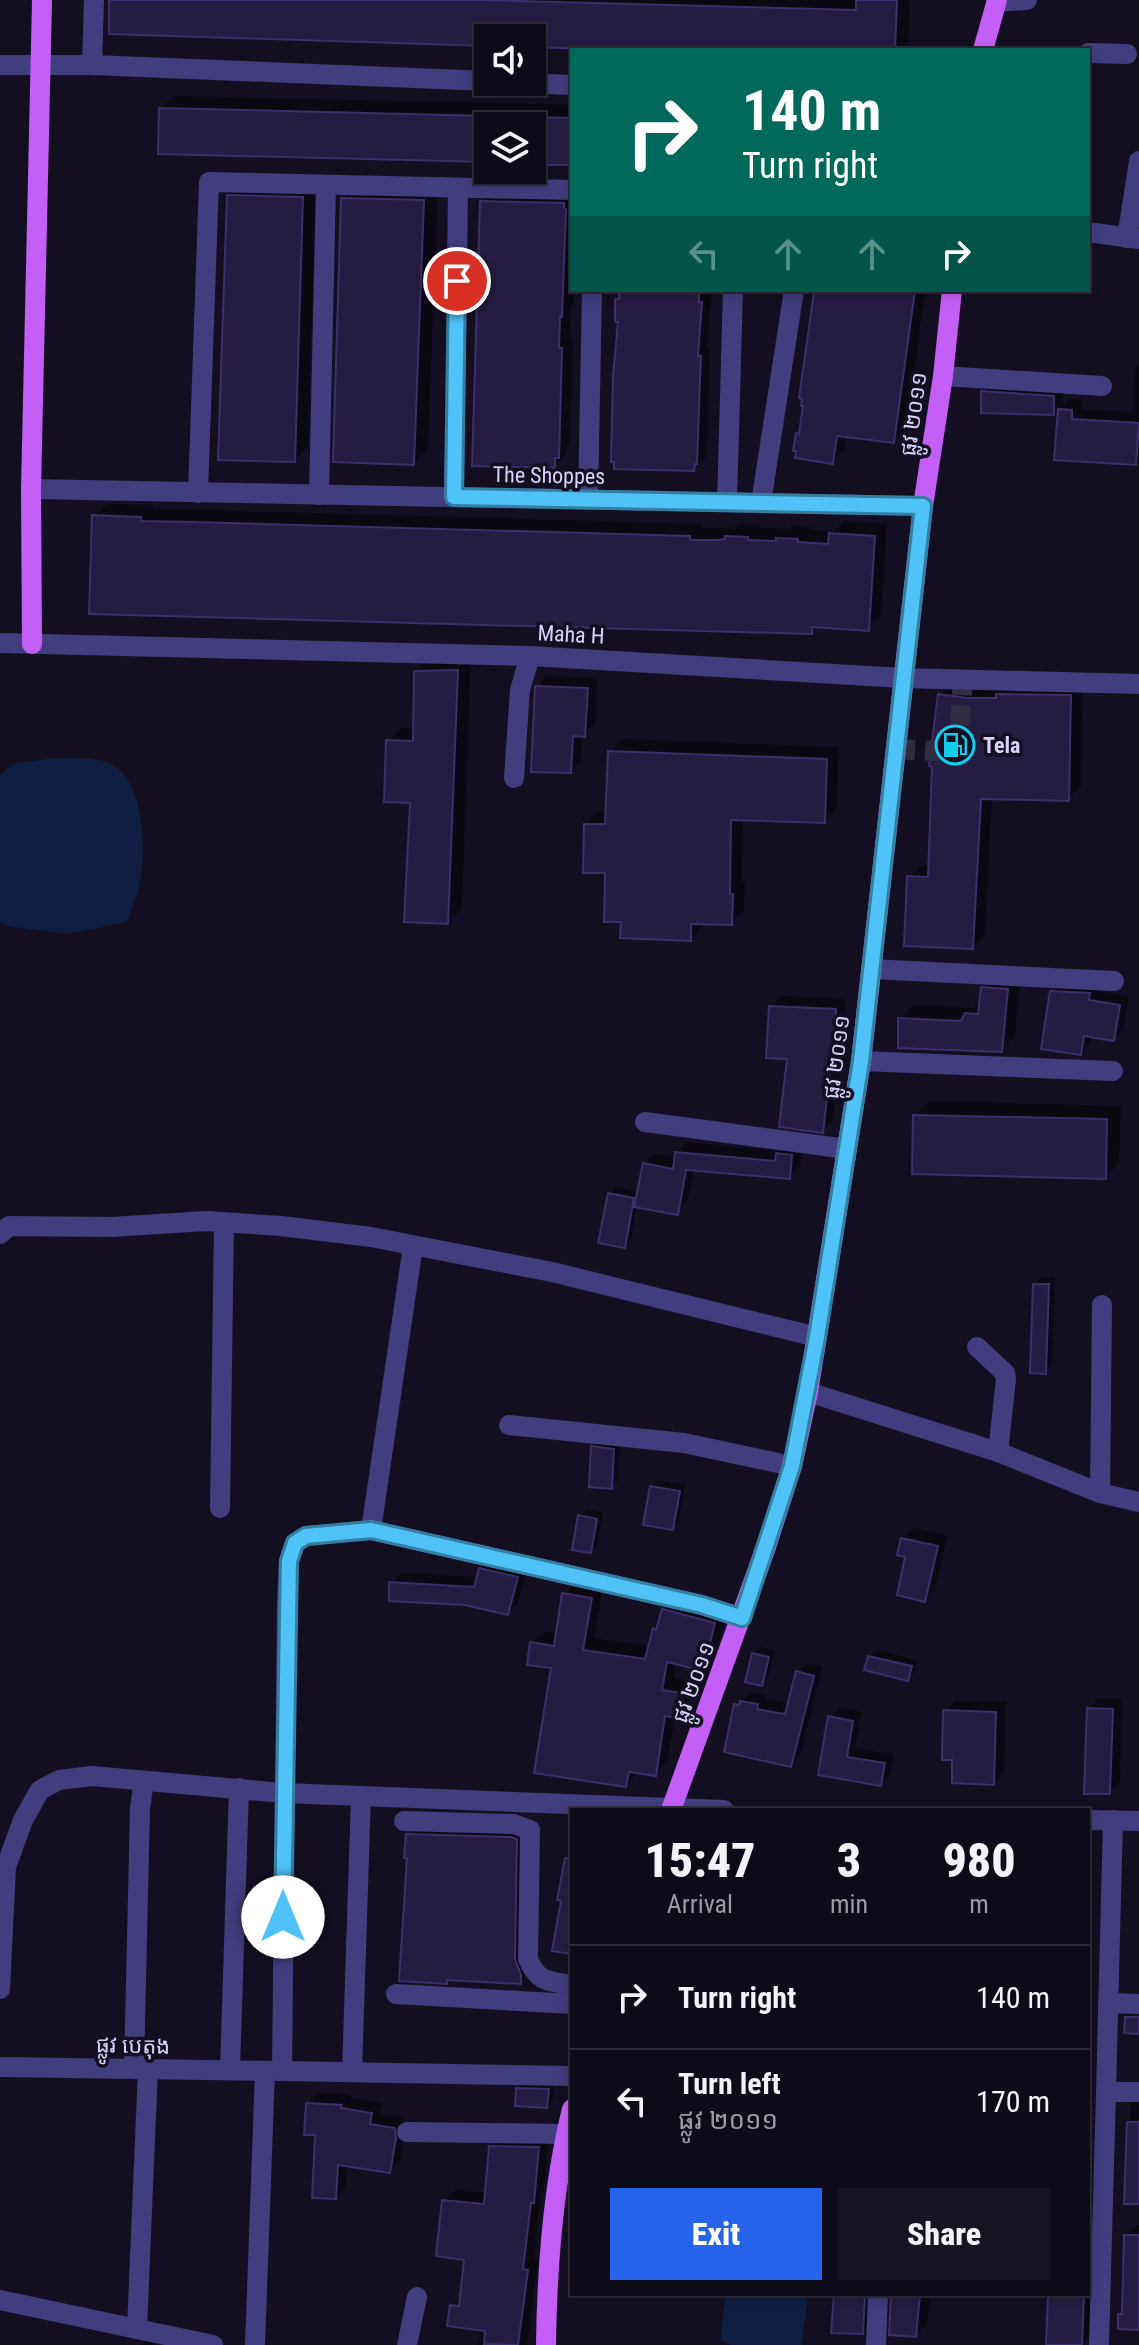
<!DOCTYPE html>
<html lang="en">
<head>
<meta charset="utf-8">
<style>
	body { margin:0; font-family:"Roboto Condensed","Noto Sans Khmer",sans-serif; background:#171422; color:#f1f3f6; height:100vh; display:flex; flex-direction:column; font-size:30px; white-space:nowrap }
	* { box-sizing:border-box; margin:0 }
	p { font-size:26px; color:#9b9ba2 }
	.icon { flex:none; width:44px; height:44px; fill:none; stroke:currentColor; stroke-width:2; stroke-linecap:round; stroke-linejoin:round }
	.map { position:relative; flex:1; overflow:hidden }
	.side { position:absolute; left:570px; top:1808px; width:520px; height:488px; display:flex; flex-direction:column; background:#0e0b19; border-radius:0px; box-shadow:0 4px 12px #0003,0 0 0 2px #2e2b38 }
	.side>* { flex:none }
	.guide { position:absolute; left:570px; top:48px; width:520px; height:244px; border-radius:0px; box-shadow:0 4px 12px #0003,0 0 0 2px #2e2b38; background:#00695c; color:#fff; overflow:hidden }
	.tools { position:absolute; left:474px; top:24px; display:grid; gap:16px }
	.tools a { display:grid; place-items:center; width:72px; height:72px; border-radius:0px; background:#0e0b19; box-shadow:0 4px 12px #0003,0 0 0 2px #2e2b38; font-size:40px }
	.pin { position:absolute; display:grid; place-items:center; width:68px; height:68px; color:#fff; margin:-34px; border:4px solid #fff; border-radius:50%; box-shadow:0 2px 8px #0007 }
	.me { position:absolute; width:88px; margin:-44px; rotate:0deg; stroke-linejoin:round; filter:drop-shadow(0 0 6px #0008) }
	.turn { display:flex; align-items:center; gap:28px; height:168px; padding:0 40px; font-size:36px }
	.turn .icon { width:104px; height:104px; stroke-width:2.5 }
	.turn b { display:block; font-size:56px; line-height:68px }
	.lanes { display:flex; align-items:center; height:76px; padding:0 40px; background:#0003; justify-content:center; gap:40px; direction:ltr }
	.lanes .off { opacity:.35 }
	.eta { display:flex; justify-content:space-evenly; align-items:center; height:136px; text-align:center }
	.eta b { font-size:48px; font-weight:800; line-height:56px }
	.cta { display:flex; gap:16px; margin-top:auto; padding:16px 40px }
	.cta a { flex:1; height:92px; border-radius:0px; background:#2563eb; color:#fff; font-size:32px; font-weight:800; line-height:92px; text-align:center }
	.cta a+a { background:#171422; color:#f1f3f6 }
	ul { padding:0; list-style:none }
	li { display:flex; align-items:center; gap:24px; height:104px; padding:0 40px; border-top:2px solid #2e2b38 }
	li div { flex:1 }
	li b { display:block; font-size:30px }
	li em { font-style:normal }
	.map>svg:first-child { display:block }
</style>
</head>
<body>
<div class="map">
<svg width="1139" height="2345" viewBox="0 0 1139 2345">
	<rect width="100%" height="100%" fill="#130f21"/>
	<!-- water -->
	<g fill="#0e1f41">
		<path d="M47,759C66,759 90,756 108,763C146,777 146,854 139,887C136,899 131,910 127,922L69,934L6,926L0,922V775L13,764Z"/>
		<path d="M725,2294H808L802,2345H732L721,2341Z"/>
	</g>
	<!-- shadow -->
	<g fill="#0007">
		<path d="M111,0H910L908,42L900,50H698L532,45V38H488V44Z"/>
		<path d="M174,96L572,105V164L532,163V126H488V162H479V160L161,109Z"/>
		<path d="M243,182L316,184L308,446L294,460L229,196Z"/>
		<path d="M357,185L438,186L428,449L414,463L343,199Z"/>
		<path d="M495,190L572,191V290H574V303L571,305L570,337H573L570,444L567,447V454L554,466L482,202Z"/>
		<path d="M617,290H712L707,347H710L707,452L704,459L694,469L620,320H617Z"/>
		<path d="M817,290H925L907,428L894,441L847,435L845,449L832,462L797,434L801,430L805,404L802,396Z"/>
		<path d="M1139,365V460L1136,463L1056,458L1060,406L1053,413L983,392L994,382L1064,386L1063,406L1070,399L1082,400L1081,409L1133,412L1135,369Z"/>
		<path d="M107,504L153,505V509L207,510L702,524V528H732L740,524L760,525V528L788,529L791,526L810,527V530L833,532L844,521L887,524L881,616L868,629L818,625L811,632L94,516Z"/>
		<path d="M430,657H471L462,908L448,922L412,801L388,741L402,727L415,728L416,671Z"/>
		<path d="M547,676L597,678L595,724L582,735L581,761L571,771L537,687Z"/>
		<path d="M952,683L1083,684L1081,787L1068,799L992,798L985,935L973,947L909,877L922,865L931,866L940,695Z"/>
		<path d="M623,739L839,747L837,808L824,821L743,818L742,881L745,882L744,910L731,923L703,922V926L690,939L624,920L607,871L586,824L599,811L608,812L610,752Z"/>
		<path d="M997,974L1021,975L1015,1036L1001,1050L900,1019L914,1005L973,1008L982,999L983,988Z"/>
		<path d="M1062,982L1099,984L1098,991L1129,996L1123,1029L1113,1039L1091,1035L1090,1044L1080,1053L1052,992Z"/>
		<path d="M782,996L846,999L843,1049L841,1052L833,1120L822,1131L789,1058L771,1007Z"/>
		<path d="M930,1101L1121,1106L1119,1163L1105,1177L915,1115Z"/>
		<path d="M687,1142L780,1151L788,1143L802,1145L800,1167L789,1177L694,1168L687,1202L677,1212L637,1205L631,1239L624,1246L609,1194L616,1187L639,1192L644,1164L655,1154L676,1158L677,1152Z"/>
		<path d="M1042,1278H1055L1052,1365L1045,1372L1035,1285Z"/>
		<path d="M599,1441L620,1443L618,1480L611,1487L593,1447Z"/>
		<path d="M658,1480L685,1484L679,1521L673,1528L651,1487Z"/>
		<path d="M587,1510L603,1512L597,1545L591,1551L580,1516Z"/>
		<path d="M913,1528L947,1536L935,1589L925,1599L903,1539Z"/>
		<path d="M491,1558L527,1566L518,1603L507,1613L391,1583L402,1573L479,1577L481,1569Z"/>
		<path d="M577,1581L603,1586L594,1638L650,1646L663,1610L676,1598L727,1611L715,1656L702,1669L676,1662L674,1678L693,1680L689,1703L675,1716L667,1762L655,1774L639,1772L626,1785L553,1666L532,1643L545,1631L558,1633L564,1594Z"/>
		<path d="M761,1647L775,1651L768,1678L762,1684L754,1654Z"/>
		<path d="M876,1650L917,1660L914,1672L907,1679L870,1657Z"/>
		<path d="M807,1663L822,1667L800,1755L791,1764L736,1705L751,1693L766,1695L765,1699L789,1704L797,1672Z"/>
		<path d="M1099,1698L1122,1699L1120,1782L1109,1792L1089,1709Z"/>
		<path d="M956,1701L1006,1702L1004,1772L993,1783L955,1758L945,1711Z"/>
		<path d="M839,1708L861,1712L855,1748L893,1754L890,1774L881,1784L820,1773L830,1717Z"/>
		<path d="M422,1821L526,1824L534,1968L520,1982L451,1978L446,1982L409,1856L408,1835Z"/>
		<path d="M524,2082L554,2083L553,2100L546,2106L518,2089Z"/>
		<path d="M318,2093L351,2095V2098L382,2103L380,2114L405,2118V2127L400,2161L389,2171L347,2165L346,2187L336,2197L308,2104Z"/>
		<path d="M1139,2097V2202H1126L1130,2106Z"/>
		<path d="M502,2136H549L544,2190L541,2192L534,2259H538L527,2345H478L481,2328L452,2306L462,2296L467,2258L444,2201L455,2190L487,2193L491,2147Z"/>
		<path d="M1137,2225H1139V2328L1120,2314L1125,2310L1126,2236Z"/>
		<path d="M1088,2261H1095L1091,2335L1081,2345L1050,2294H1088Z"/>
		<path d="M836,2294H876L874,2321L863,2332Z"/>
		<path d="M893,2294H930L927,2324L915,2335Z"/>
		<path d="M145,2341L155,2343V2345H142Z"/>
	</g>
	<!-- building -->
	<g fill="#251c41" stroke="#3d2f6c" stroke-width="2">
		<path d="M109,0H482L856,10V0H897L895,50H614L532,47V38H488V46L109,34Z"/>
		<path d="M159,108L488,116V162L158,154Z"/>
		<path d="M532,117L572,118V165H532Z"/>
		<path d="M227,195L303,197L295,462L218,460Z"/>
		<path d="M341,198L424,200L414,465L333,462Z"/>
		<path d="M480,201L564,203V208L566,209L562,317H560L559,348H562L559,458H555V468L472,466Z"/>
		<path d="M619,290L699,292V302H702L698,356H701L700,379L697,464H695L694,471L614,469V462H611L613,376L618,322H615V299H619Z"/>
		<path d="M817,290H915L894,443L837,436L833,464L795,458L796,451H793L796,433L799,434L803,406H801L802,399L799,398L814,292H817Z"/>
		<path d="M981,391L1054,396V415L981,413Z"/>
		<path d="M1058,409L1072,410V419L1139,423L1136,465L1054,460Z"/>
		<path d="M92,515L141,517V521L193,522L690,536V540H718L725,539V536L748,537V540L776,541V538L798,539V542L828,544L829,533L875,536L869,631L812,627V634L89,614Z"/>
		<path d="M458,670L448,924L404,922L410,803L384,802L386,740L413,741L414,671Z"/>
		<path d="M535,686L588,688L585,737L573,736L571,773L531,772Z"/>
		<path d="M938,694L968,698H996V694L1071,695L1069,801L981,799L973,949L904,946L907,876L928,877L932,767L929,766Z"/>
		<path d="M608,751L827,759L825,823L731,820L730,894H733L732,925L691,924V941L620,938L621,922H604L605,873H583L584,824H605Z"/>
		<path d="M981,987L1008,989L1002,1052L898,1048V1018L961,1021L965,1013L978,1014Z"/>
		<path d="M1050,991L1090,993L1089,1000L1120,1005L1114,1041L1084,1036L1081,1055L1041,1049Z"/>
		<path d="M769,1006L836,1009L834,1062H831L823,1133L779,1127L787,1059L766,1058Z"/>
		<path d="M913,1115L1107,1119L1106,1179L912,1174Z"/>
		<path d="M675,1152L775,1161L776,1153L792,1155L790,1179L686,1170L678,1215L634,1207L643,1163L673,1169Z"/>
		<path d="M608,1193L634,1198L625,1248L598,1243Z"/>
		<path d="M1033,1284H1049L1046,1374L1030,1373Z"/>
		<path d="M591,1446L614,1449L612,1489L589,1487Z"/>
		<path d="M650,1486L680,1491L673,1530L643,1525Z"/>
		<path d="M578,1515L597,1519L591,1553L572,1550Z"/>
		<path d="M901,1538L938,1546L925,1602L897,1595L905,1557L897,1555Z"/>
		<path d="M479,1568L518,1577L508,1615L465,1605L389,1601V1582L474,1587Z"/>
		<path d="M562,1593L592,1598L583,1650L645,1659L653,1628L656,1630L662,1609L715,1623L703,1671L667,1662L662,1690L682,1693L677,1718L665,1716L656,1776L629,1772L626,1787L534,1773L551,1668L527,1665L530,1642L554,1646Z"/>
		<path d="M752,1653L769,1657L762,1686L745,1682Z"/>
		<path d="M868,1656L912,1666L908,1681L864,1670Z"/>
		<path d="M796,1671L814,1676L791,1767L724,1752L734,1704L739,1705L740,1701L758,1704L757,1709L785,1714Z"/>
		<path d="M1087,1708L1113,1709L1110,1794H1084Z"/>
		<path d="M943,1710L996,1712L994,1785L952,1783V1760H942Z"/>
		<path d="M828,1716L853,1721L847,1757L885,1763L881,1786L818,1775Z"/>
		<path d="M406,1834L511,1837L517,1839L515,1959L521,1975V1984L447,1980V1984L399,1981L407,1858H404Z"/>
		<path d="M565,1858L572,1859V1954L552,1951L561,1901L557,1900Z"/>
		<path d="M1125,2017H1139V2034L1124,2033Z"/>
		<path d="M516,2088L549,2089L547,2108L515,2106Z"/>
		<path d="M306,2103L342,2105L341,2108L372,2113L370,2124L395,2128L396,2138L390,2173L338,2165L336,2199L312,2198L315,2135H304Z"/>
		<path d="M1127,2122H1139V2204H1124Z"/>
		<path d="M489,2146L539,2147L534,2203H531L523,2269L528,2270L518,2345L484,2344L485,2331L447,2326L450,2305L459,2306L464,2260L436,2256L442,2200L484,2204Z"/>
		<path d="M1124,2235H1139V2330L1118,2329V2314H1122Z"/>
		<path d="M834,2294H865L863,2334L831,2333Z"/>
		<path d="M891,2294H920L916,2337L889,2335Z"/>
		<path d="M1048,2294H1084L1082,2345H1046Z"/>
	</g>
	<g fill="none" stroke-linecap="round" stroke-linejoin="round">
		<!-- minor-tunnel -->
		<path stroke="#312c42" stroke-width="20" stroke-dasharray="20 10" stroke-linecap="butt" d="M895,749L958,752L963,679"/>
		<!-- minor -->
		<g stroke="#413d7e" stroke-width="20">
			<path d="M996,2L1027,0"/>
			<path d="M1088,53L1127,54"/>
			<path d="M0,65H92L488,81"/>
			<path d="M92,65L94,0"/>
			<path d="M500,82L572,85"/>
			<path d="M1088,232L1139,239"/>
			<path d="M1127,238L1139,161"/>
			<path d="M943,376L1102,386"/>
			<path d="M31,489L923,506"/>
			<path d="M198,493L209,182L572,190"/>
			<path d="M319,495L326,185"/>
			<path d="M454,497L458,188"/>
			<path d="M588,500L592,290"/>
			<path d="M727,502L733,290"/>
			<path d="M761,503L794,290"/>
			<path d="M0,643L530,656L903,678L1139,684"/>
			<path d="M514,778L520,690L530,656"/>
			<path d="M871,969L1114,981"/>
			<path d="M861,1061L1113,1071"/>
			<path d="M645,1122L847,1149"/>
			<path d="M0,1234L9,1226L111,1227L206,1221L281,1226L371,1237L552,1272L817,1337"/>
			<path d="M977,1347L1005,1373L1006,1379L998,1452"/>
			<path d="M808,1392L998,1452L1100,1493L1139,1502"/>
			<path d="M509,1425L684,1443L792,1466"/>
			<path d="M1100,1493L1102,1305"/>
			<path d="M220,1508L224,1222"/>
			<path d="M371,1530L413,1246"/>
			<path d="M1088,1820L1139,1821"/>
			<path d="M1113,1820L1106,2092H1139"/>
			<path d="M404,1821L514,1824L530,1830L528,1959C538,1983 549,1981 572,1985"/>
			<path d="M0,1989L6,1867L23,1820L40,1790L59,1780L92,1776L283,1793L724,1810"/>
			<path d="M396,1994L572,2004"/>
			<path d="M1108,2003L1139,2004"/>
			<path d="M0,2067L282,2071L287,1600L289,1561L295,1543L306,1536L371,1530L702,1605L742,1618"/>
			<path d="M134,2069L140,1808L144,1781"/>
			<path d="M148,2069L137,2329L213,2345"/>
			<path d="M230,2070L239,1788"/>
			<path d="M282,2071L572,2076"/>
			<path d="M352,2072L361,1796"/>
			<path d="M407,2132L566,2134"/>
			<path d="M0,2300L137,2329"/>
			<path d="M255,2345L265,2071"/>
			<path d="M407,2345L417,2297"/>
			<path d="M876,2345L878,2294"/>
			<path d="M1099,2345L1106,2092"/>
		</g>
		<!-- major -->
		<g stroke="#c35ff6" stroke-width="20">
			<path d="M983,50L997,0"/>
			<path d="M32,644L31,489L42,0"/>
			<path d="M671,1810L766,1547L792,1466L808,1392L861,1061L923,506L943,376L952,290"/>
			<path d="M546,2345C547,2266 553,2185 572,2109"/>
		</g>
	</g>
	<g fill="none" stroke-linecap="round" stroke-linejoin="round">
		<defs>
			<path id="route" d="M283,1917L289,1561L295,1543L306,1536L371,1530L702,1605L742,1618L792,1466L817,1337L861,1061L923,506L454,497L457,281"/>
		</defs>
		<!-- route casing -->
		<use href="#route" stroke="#337fa1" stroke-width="20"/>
		<!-- route -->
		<use href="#route" stroke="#4fc3f7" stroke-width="14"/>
	</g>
	<!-- icons -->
	<defs>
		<symbol id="fuel-ring" viewBox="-11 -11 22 22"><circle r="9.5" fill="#130f21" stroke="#0eceec" stroke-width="1.5"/><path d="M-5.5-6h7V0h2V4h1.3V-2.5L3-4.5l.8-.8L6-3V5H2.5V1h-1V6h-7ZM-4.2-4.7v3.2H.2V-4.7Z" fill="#0eceec"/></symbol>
	</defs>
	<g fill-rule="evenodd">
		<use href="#fuel-ring" x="933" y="723" width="44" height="44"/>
	</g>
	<g text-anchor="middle" stroke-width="7" stroke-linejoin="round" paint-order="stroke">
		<!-- street labels -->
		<g font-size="22" fill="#d8d2fc" stroke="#130f21">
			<text transform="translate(913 414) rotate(-82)" y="8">ផ្លូវ ២០១១</text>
			<text transform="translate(549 475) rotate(1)" y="8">The Shoppes</text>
			<text transform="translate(571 634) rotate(3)" y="8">Maha H</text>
			<text transform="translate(836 1057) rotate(-82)" y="8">ផ្លូវ ២០១១</text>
			<text transform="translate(693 1682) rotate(-70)" y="8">ផ្លូវ ២០១១</text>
			<text transform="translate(133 2045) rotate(1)" y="8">ផ្លូវ បេតុង</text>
		</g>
		<!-- poi labels -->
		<g font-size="22" font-weight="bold" fill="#d8d2fc" stroke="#130f21" text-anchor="start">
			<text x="983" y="753">Tela</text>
		</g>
	</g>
</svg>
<div class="tools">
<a><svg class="icon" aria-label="sound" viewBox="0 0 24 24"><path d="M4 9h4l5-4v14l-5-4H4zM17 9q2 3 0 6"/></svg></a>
<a><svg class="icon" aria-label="layers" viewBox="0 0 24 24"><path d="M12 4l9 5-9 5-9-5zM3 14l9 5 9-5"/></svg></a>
</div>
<div class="pin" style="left:457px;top:281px;background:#d93025"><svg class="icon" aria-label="arrive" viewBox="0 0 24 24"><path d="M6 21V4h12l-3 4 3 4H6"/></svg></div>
<svg class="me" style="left:283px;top:1917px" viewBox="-20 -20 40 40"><circle r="19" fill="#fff"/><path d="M0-13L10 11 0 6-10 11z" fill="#4fc3f7"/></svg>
<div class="guide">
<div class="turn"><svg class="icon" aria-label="right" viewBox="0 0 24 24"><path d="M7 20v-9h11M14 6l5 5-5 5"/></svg><div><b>140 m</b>Turn right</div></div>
<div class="lanes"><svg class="icon off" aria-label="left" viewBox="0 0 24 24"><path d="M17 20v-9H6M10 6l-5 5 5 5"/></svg><svg class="icon off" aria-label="ahead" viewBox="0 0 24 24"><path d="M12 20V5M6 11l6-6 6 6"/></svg><svg class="icon off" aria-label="ahead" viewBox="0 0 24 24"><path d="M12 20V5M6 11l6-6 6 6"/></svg><svg class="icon" aria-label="right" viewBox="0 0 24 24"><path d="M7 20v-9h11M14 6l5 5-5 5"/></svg></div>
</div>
<section class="side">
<div class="eta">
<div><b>15:47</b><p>Arrival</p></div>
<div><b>3</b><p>min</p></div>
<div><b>980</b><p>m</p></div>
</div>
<ul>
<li><svg class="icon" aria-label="right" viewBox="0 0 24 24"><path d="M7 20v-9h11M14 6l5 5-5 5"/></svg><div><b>Turn right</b></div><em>140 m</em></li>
<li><svg class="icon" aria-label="left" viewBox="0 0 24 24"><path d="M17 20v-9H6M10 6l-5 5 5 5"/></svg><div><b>Turn left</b><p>ផ្លូវ ២០១១</p></div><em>170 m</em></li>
</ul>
<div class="cta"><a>Exit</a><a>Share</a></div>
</section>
</div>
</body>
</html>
